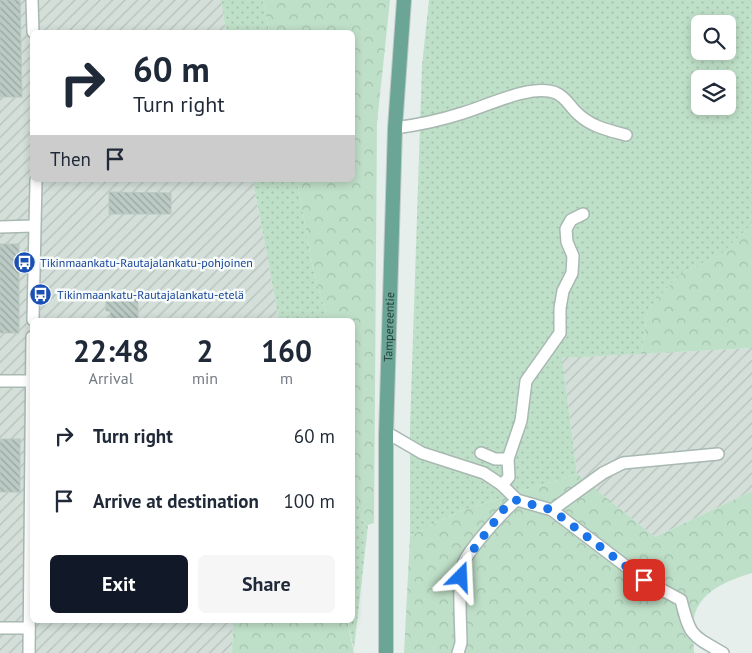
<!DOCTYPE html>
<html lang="en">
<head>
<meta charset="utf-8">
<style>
	body { margin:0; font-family:"PT Sans",sans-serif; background:#f6f6f7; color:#1f2937; height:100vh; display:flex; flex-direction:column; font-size:19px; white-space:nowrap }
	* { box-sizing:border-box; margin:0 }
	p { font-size:16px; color:#747a83 }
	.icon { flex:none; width:28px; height:28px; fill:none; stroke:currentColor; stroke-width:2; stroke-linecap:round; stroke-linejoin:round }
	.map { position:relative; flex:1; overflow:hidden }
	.details { position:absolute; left:30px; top:318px; width:325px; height:305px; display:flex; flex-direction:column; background:#fff; border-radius:8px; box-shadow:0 2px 8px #0003 }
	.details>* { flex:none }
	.top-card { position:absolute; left:30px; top:30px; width:325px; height:152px; border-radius:8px; box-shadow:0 2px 8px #0003; background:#fff; color:#1f2937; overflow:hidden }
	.fabs { position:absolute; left:691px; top:15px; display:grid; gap:10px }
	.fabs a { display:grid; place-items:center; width:45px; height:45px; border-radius:8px; background:#fff; box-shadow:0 2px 8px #0003; font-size:25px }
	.pin { position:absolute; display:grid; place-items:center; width:42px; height:42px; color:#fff; margin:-21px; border-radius:10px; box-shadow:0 2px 8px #0006 }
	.me { position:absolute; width:55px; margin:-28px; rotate:21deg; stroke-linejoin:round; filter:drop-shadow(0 0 4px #0008) }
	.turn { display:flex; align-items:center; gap:18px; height:105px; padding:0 20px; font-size:22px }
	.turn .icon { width:65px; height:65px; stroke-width:2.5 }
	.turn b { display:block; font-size:35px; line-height:42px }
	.then { display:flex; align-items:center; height:48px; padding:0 20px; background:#0003; gap:10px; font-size:19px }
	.eta { display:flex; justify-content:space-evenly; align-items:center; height:85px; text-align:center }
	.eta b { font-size:30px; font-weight:600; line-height:35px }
	.cta { display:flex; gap:10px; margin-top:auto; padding:10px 20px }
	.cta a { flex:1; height:58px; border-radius:8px; background:#111827; color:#fff; font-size:20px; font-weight:600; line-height:58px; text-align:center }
	.cta a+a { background:#f6f6f7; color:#1f2937 }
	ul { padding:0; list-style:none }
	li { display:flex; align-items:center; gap:15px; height:65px; padding:0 20px }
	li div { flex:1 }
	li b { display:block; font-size:19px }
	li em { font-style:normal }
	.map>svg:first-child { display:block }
</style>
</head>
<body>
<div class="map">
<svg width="752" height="653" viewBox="0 0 752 653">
	<defs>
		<pattern id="industrial-furrows" width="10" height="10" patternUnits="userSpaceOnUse" patternTransform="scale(1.25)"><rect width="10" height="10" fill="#d4dfda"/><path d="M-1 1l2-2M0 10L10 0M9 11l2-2" fill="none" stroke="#b6c1bc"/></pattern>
		<pattern id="grass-dots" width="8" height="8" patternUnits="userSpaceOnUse" patternTransform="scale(1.25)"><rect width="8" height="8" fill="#bfe0c8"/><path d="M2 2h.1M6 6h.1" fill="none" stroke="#a4c1ad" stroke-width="1.8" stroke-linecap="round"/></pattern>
		<pattern id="forest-crowns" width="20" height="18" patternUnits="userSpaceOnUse" patternTransform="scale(1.25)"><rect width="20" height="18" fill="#bfe0c8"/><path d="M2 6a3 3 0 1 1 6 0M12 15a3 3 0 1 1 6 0" fill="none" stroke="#a4c1ad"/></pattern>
		<pattern id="building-back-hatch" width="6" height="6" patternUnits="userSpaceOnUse" patternTransform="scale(1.25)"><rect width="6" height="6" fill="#bbcac4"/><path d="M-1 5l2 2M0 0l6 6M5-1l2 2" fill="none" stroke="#98a6a0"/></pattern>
	</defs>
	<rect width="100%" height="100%" fill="#e6efeb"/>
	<!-- industrial -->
	<g fill="url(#industrial-furrows)">
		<path d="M0,0H221L226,32H32V180H253L279,320H32V620H233L232,653H0Z"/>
		<path d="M752,348V491L655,537L577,474L562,358Z"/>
	</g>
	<!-- grass -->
	<g fill="url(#grass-dots)" fill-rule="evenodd">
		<path d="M221,0H263L269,32H226Z"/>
		<path d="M429,0H752V224L722,254L680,274L648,309L641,354L562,358L577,474L460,511L410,536V427L422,66ZM700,24H728V51H700ZM700,79H728V106H700Z"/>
		<path d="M253,180H297L313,269L328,320H279Z"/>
		<path d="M353,462L361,519L368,525L354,649L347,620H352Z"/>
	</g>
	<!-- forest -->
	<g fill="url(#forest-crowns)">
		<path d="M263,0H390L377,123L374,523L368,525L361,519L352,462V320H328L313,269L297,180H352V32H269Z"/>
		<path d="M752,224V348L641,354L648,309L680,274L721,254Z"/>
		<path d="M577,474L655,537L752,491V573C729,580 699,591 694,618C692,629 694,642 694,653H404L410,536L460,511Z"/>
		<path d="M233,620H347L354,653H232Z"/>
	</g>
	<!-- building -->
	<g fill="url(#building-back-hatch)" stroke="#b8c9c2">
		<path d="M0,0H20L22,97H0Z"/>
		<path d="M109,192L171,193V214H109Z"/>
		<rect x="0" y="244" width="19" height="89"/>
		<path d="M138,291V320H111L110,311H106V292Z"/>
		<rect x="0" y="439" width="20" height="53"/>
	</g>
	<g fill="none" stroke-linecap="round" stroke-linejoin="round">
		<defs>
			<g id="minor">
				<path d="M32,0L33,32"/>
				<path d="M395,128C418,125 441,120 463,113C487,106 532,83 556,93C566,97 570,107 578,114C592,127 608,130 626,135"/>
				<path d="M0,227L34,226"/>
				<path d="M33,320L36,180"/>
				<path d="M0,381H32"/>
				<path d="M386,432L422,453L484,473L502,485L517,500L552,510L644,580L681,600C690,636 691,635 723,653"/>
				<path d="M481,453L495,459H508"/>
				<path d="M502,485L509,477L508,459L521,421L526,381L560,333V308L563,291L572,273L573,256L567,242L566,229L571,220L583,214"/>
				<path d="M552,510L603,473L623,463L718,454"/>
				<path d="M0,628H29"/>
				<path d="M29,653L32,337"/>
				<path d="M458,653L461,643C461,624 457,578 464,562C471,547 504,510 517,500"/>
			</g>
			<g id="major">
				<path id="s1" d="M386,653V436L395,128L404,0"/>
			</g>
		</defs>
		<!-- minor casing -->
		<use href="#minor" stroke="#a8b8b2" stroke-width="14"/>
		<!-- major casing -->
		<use href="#major" stroke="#c2cac8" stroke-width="16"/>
		<!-- minor -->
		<use href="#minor" stroke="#fff" stroke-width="11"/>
		<!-- major -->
		<use href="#major" stroke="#6aa596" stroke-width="14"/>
	</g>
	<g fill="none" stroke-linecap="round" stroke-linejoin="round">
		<!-- route -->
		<path stroke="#1a73e8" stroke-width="9" stroke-dasharray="0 16.2" d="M461,577L464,562L504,509L516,500L552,510L644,580"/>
	</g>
	<!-- icons -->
	<defs>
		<symbol id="bus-disc" viewBox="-11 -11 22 22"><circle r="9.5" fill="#1a4fb4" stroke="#f7fbf9"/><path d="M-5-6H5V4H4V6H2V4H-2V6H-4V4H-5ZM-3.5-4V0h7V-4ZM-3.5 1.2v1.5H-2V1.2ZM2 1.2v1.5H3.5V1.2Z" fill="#fff"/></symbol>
	</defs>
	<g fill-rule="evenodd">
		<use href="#bus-disc" x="12" y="250" width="25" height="25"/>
		<use href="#bus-disc" x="28" y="282" width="25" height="25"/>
	</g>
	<g text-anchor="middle" stroke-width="5" stroke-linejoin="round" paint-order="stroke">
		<!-- transit labels -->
		<g font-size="12" fill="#164399" stroke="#f7fbf9" text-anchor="start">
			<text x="40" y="267">Tikinmaankatu-Rautajalankatu-pohjoinen</text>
			<text x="57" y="299">Tikinmaankatu-Rautajalankatu-etelä</text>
		</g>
		<!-- street labels -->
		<g font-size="12" fill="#24423a" stroke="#f7fbf9">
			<text dy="4" stroke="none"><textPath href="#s1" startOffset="326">Tampereentie</textPath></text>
		</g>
	</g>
</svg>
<div class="fabs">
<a><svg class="icon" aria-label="search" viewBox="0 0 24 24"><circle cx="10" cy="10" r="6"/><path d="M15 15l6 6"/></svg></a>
<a><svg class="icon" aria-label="layers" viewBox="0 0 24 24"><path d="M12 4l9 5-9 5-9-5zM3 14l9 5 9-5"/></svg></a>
</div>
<div class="pin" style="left:644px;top:580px;background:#d93025"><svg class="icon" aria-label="arrive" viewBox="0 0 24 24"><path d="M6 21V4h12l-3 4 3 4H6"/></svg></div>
<svg class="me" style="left:461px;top:577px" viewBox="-20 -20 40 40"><path d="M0-17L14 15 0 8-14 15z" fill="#1a73e8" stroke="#fff" stroke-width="4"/></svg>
<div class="top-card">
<div class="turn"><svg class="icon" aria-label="right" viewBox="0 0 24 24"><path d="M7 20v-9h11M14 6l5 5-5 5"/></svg><div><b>60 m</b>Turn right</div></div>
<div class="then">Then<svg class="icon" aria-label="arrive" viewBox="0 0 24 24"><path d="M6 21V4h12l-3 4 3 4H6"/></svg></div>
</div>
<section class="details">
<div class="eta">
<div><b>22:48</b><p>Arrival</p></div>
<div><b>2</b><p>min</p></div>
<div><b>160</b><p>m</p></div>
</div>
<ul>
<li><svg class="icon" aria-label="right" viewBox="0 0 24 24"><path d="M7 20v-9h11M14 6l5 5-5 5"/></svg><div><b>Turn right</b></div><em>60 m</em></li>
<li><svg class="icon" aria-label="arrive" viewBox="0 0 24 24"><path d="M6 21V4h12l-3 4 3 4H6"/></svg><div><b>Arrive at destination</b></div><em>100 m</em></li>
</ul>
<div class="cta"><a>Exit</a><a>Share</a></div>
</section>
</div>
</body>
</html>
